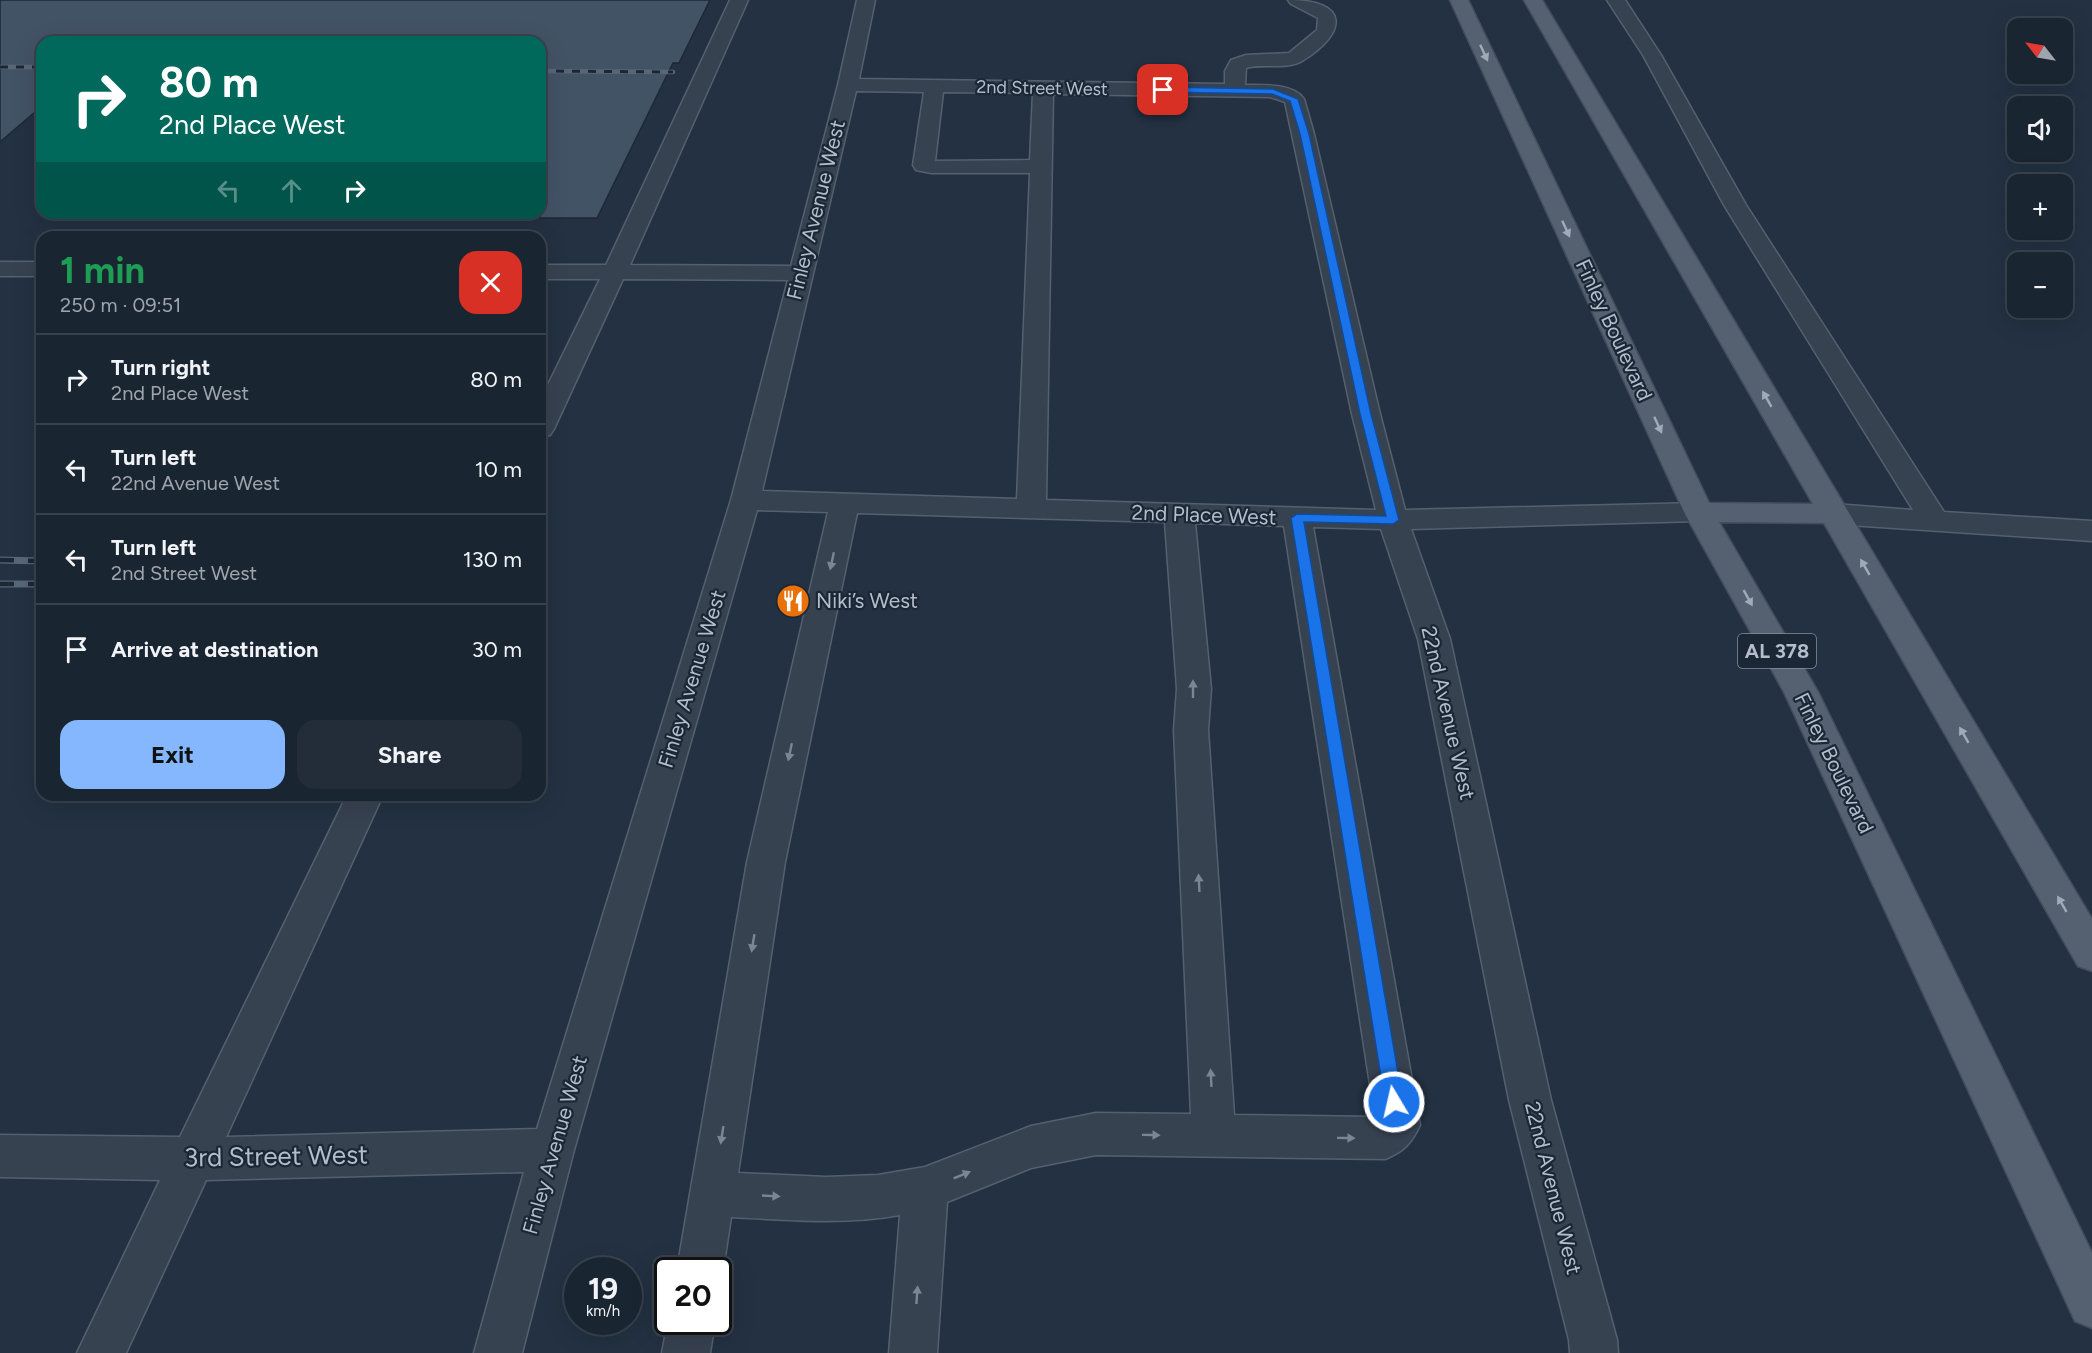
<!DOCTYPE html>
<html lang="en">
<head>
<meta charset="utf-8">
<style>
	body { margin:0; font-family:Figtree,sans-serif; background:#232d3a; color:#f1f3f6; height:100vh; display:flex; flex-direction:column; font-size:22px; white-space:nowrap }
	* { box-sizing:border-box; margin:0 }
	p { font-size:20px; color:#9fa5ac }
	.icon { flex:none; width:33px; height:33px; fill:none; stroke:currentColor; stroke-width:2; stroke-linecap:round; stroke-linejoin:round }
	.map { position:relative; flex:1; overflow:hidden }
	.drawer { position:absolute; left:36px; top:231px; width:510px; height:570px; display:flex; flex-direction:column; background:#1a2532; border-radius:18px; box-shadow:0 6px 24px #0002,0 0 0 2px #38424d }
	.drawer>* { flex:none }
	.banner { position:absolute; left:36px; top:36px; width:510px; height:183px; border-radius:18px; box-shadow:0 6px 24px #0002,0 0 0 2px #38424d; background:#00695c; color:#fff; overflow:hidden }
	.needle { width:39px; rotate:301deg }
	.tools { position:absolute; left:2007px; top:18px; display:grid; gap:12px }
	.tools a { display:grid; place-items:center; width:66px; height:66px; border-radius:12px; background:#1a2532; box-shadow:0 6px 24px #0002,0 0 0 2px #38424d; font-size:30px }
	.speed { position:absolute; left:564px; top:1257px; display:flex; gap:12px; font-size:30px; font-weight:700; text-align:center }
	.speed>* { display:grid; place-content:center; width:78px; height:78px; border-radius:50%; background:#1a2532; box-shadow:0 6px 24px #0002,0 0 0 2px #38424d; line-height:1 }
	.speed small { font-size:15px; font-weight:400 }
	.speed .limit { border:3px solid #111; border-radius:9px; background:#fff; color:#111 }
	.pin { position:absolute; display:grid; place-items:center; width:51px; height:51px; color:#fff; margin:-26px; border-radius:12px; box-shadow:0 3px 9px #0006 }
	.me { position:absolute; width:66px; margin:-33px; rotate:351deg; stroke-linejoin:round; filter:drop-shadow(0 0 4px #0008) }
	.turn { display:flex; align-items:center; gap:21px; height:126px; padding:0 24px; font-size:27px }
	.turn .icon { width:78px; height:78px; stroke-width:2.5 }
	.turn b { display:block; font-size:42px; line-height:51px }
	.lanes { display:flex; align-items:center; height:57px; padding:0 24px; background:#0003; justify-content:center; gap:30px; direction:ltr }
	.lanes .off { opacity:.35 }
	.round { display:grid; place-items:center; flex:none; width:63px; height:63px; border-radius:18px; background:#232d3a }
	.summary { display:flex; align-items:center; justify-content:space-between; height:102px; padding:0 24px }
	h1 { font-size:36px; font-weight:700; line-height:45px; color:#1e9e55 }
	.action { display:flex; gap:12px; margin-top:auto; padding:12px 24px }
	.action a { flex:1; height:69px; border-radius:18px; background:#85b7ff; color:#111; font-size:24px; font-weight:700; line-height:69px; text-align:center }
	.action a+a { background:#232d3a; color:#f1f3f6 }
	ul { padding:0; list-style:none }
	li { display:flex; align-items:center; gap:18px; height:90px; padding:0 24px; border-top:2px solid #38424d }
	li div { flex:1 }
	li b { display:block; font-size:22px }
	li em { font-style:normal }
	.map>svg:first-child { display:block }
</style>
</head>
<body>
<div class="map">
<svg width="2092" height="1353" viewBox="0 0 2092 1353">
	<rect width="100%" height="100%" fill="#233142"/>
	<!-- building -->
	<path fill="#435366" stroke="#1e2938" stroke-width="1.5" d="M0,0H710L679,63H673L597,218H540V42H42V106L0,142Z"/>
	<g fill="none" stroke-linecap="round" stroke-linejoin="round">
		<defs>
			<g id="minor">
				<path d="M730,0H748L630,265L791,266L838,85L857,0H875L859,79L1225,84V71L1231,60L1246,55L1289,53L1317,30L1318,18L1291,4L1288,0C1349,0 1349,32 1302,61C1287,70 1262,63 1246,68L1245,85C1262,85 1293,83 1304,99L1314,134L1380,414L1405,510L1699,503L1709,505L1714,512L1709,519L1699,521L1411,529L1450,639L1551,1100L1617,1340L1618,1353H1570L1569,1340L1509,1100L1418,639L1381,529L1313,527L1420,1125C1412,1143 1403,1152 1385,1159L1096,1155L1031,1168L947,1202L937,1353H889L900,1215C845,1225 788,1220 731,1217L723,1270L718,1282V1270H677L747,862L828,512L757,510L574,1150L522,1353H474L524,1172L206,1180L126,1353H77L160,1180L0,1177V1135L180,1137L347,795H383L226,1137L537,1129L731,500L788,280L623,279L554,429L550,435L540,437V401L600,279H540V265H606ZM856,91L924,92L913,165L916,170L931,173H1030L1017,499L762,491ZM943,92L1033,93L1030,160L935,161ZM1053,94L1270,97L1285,102L1352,414L1376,510L1046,500ZM857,513L1165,522L1177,689L1174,730L1191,1114L1096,1113L1031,1126L925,1167L878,1175L826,1177L738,1173L785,862ZM1195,523L1284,526L1375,1117L1234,1115L1208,730L1211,689Z"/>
				<path d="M1607,0H1625L1661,55L1746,205L1944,512L2092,521V541L1834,524L1824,521L1819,514L1824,507L1834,504L1913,510L1724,205L1643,55Z"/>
				<rect x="0" y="262" width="42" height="14"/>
				<path d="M668,1321L715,1322L710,1353H662Z"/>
			</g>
			<path id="major" d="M1450,0H1468L1709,503L1813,504L1524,0H1542L2092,919V971L2078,966L1824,523L1719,522L1818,692L2092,1253V1328L2075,1321L1784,692L1684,512Z"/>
		</defs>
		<!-- minor casing -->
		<use href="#minor" stroke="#55606f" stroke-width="3"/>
		<!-- major casing -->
		<use href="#major" stroke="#434e5d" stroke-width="3"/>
		<!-- minor -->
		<use href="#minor" fill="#374251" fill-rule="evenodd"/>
		<!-- major -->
		<use href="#major" fill="#556171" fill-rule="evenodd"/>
		<defs>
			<g id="rail-far1">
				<path d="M0,67H42"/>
				<path d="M540,71L673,72"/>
			</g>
			<g id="rail">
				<path d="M0,560L42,561"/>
				<path d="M0,584H42"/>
			</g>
		</defs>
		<!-- rail-far1 casing -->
		<use href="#rail-far1" stroke="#596678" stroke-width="4.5"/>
		<!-- rail casing -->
		<use href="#rail" stroke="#596678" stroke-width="7"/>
		<!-- rail-far1 -->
		<use href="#rail-far1" stroke="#1c2736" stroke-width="3" stroke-dasharray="8" stroke-linecap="butt"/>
		<!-- rail -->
		<use href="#rail" stroke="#1c2736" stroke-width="4.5" stroke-dasharray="14" stroke-linecap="butt"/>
	</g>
	<!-- one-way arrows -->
	<defs><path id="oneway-solid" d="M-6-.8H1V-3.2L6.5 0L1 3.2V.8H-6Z" transform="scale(1.5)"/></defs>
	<g fill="#a0abba">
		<use href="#oneway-solid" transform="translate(1484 53) rotate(65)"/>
		<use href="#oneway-solid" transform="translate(1566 229) rotate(65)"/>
		<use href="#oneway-solid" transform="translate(1767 399) rotate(-120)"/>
		<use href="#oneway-solid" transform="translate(1658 425) rotate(65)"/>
		<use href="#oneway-solid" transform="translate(1865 567) rotate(-120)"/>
		<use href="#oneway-solid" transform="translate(1748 598) rotate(61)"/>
		<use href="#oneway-solid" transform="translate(1964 735) rotate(-120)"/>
		<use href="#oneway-solid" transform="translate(2062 904) rotate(-120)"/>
	</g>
	<g fill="#7b8695">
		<use href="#oneway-solid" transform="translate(832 561) rotate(102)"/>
		<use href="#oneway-solid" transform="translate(1193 689) rotate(-90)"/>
		<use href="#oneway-solid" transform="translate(790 752) rotate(102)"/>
		<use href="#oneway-solid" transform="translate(1199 883) rotate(-93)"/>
		<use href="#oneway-solid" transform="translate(753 943) rotate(99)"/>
		<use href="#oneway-solid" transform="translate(1211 1078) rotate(-93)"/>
		<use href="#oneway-solid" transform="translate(722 1135) rotate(99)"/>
		<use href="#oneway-solid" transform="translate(1151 1135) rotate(1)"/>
		<use href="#oneway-solid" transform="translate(1346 1138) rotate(1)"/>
		<use href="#oneway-solid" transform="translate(962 1175) rotate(-22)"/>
		<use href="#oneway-solid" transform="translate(771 1196) rotate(3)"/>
		<use href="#oneway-solid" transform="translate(917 1295) rotate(-86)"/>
	</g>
	<!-- route -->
	<path fill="#1a73e8" stroke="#114b97" stroke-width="1.5" d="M1163,87L1273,89L1298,99L1309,134L1371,414L1399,520L1393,524L1304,522L1403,1102L1400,1108L1394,1110L1388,1108L1385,1102L1291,518L1297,514L1386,516L1360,414L1300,134L1290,101L1272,94L1160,92L1159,90Z"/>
	<!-- icons -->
	<defs>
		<symbol id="restaurant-disc" viewBox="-11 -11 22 22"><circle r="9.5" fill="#e8710a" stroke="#1c2736"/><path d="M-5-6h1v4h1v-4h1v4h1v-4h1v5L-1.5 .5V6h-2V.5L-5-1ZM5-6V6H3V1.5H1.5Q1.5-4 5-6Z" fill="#fff"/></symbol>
	</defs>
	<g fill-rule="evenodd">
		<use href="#restaurant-disc" x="774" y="582" width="38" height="38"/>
	</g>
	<g text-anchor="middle" stroke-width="4.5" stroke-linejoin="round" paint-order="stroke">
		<!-- far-street labels -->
		<g font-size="18" fill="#b3bdcc" stroke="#1c2736">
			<text transform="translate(1042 88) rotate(1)" y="6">2nd Street West</text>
		</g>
		<!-- shield labels -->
		<rect fill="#1c2736" stroke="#86909f" stroke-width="1.5" x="1738" y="634" width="78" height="34" rx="4.5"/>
		<g font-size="20" font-weight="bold" fill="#b3bdcc">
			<text x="1777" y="658">AL 378</text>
		</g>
		<!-- street labels -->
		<g font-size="21" fill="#b3bdcc" stroke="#1c2736">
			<text transform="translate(816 210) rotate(-76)" y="7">Finley Avenue West</text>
			<text transform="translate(1614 330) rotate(65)" y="7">Finley Boulevard</text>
			<text transform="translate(1204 515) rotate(2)" y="7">2nd Place West</text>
			<text transform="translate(692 679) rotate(-73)" y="7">Finley Avenue West</text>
			<text transform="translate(1448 713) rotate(77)" y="7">22nd Avenue West</text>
			<text transform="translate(1834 763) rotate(64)" y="7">Finley Boulevard</text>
			<text transform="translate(555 1145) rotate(-74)" y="7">Finley Avenue West</text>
			<text transform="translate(1553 1188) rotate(76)" y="7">22nd Avenue West</text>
		</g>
		<!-- poi labels -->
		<g font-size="21" fill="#b3bdcc" stroke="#1c2736" text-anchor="start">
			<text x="816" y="608">Niki’s West</text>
		</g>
		<!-- near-street labels -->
		<g font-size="26" fill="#b3bdcc" stroke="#1c2736">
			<text transform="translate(276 1156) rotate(-1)" y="9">3rd Street West</text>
		</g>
	</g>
</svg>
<div class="tools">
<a><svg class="needle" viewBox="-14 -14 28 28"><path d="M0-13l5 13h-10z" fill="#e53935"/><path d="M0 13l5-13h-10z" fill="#9fa5ac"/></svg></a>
<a><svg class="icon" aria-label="sound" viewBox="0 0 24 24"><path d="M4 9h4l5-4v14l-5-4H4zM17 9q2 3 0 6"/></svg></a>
<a>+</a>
<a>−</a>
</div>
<div class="speed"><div>19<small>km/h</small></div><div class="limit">20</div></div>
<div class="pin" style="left:1163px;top:90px;background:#d93025"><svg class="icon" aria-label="arrive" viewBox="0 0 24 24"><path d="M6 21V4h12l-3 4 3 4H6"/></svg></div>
<svg class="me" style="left:1394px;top:1102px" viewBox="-20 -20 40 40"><circle r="17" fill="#1a73e8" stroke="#fff" stroke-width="3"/><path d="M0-11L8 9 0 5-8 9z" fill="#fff"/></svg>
<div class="banner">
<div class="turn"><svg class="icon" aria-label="right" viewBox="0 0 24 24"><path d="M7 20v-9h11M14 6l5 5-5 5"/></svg><div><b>80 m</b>2nd Place West</div></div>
<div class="lanes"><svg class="icon off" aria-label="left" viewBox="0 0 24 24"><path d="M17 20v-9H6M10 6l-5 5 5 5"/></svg><svg class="icon off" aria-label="ahead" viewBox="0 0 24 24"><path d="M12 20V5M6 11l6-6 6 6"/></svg><svg class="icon" aria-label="right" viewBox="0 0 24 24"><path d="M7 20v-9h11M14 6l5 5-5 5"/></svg></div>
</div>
<section class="drawer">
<div class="summary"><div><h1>1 min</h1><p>250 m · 09:51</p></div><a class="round" style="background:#d93025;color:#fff"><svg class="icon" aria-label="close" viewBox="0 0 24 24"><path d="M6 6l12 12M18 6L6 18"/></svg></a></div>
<ul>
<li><svg class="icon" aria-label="right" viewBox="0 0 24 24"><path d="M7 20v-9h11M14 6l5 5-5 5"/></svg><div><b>Turn right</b><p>2nd Place West</p></div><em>80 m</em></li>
<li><svg class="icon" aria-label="left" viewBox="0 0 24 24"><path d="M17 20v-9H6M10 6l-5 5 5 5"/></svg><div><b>Turn left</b><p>22nd Avenue West</p></div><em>10 m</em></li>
<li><svg class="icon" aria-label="left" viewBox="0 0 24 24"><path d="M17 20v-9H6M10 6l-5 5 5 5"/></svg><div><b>Turn left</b><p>2nd Street West</p></div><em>130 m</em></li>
<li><svg class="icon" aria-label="arrive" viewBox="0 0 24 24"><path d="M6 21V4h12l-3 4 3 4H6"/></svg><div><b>Arrive at destination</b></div><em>30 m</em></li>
</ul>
<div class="action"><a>Exit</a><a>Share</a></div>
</section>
</div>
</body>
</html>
